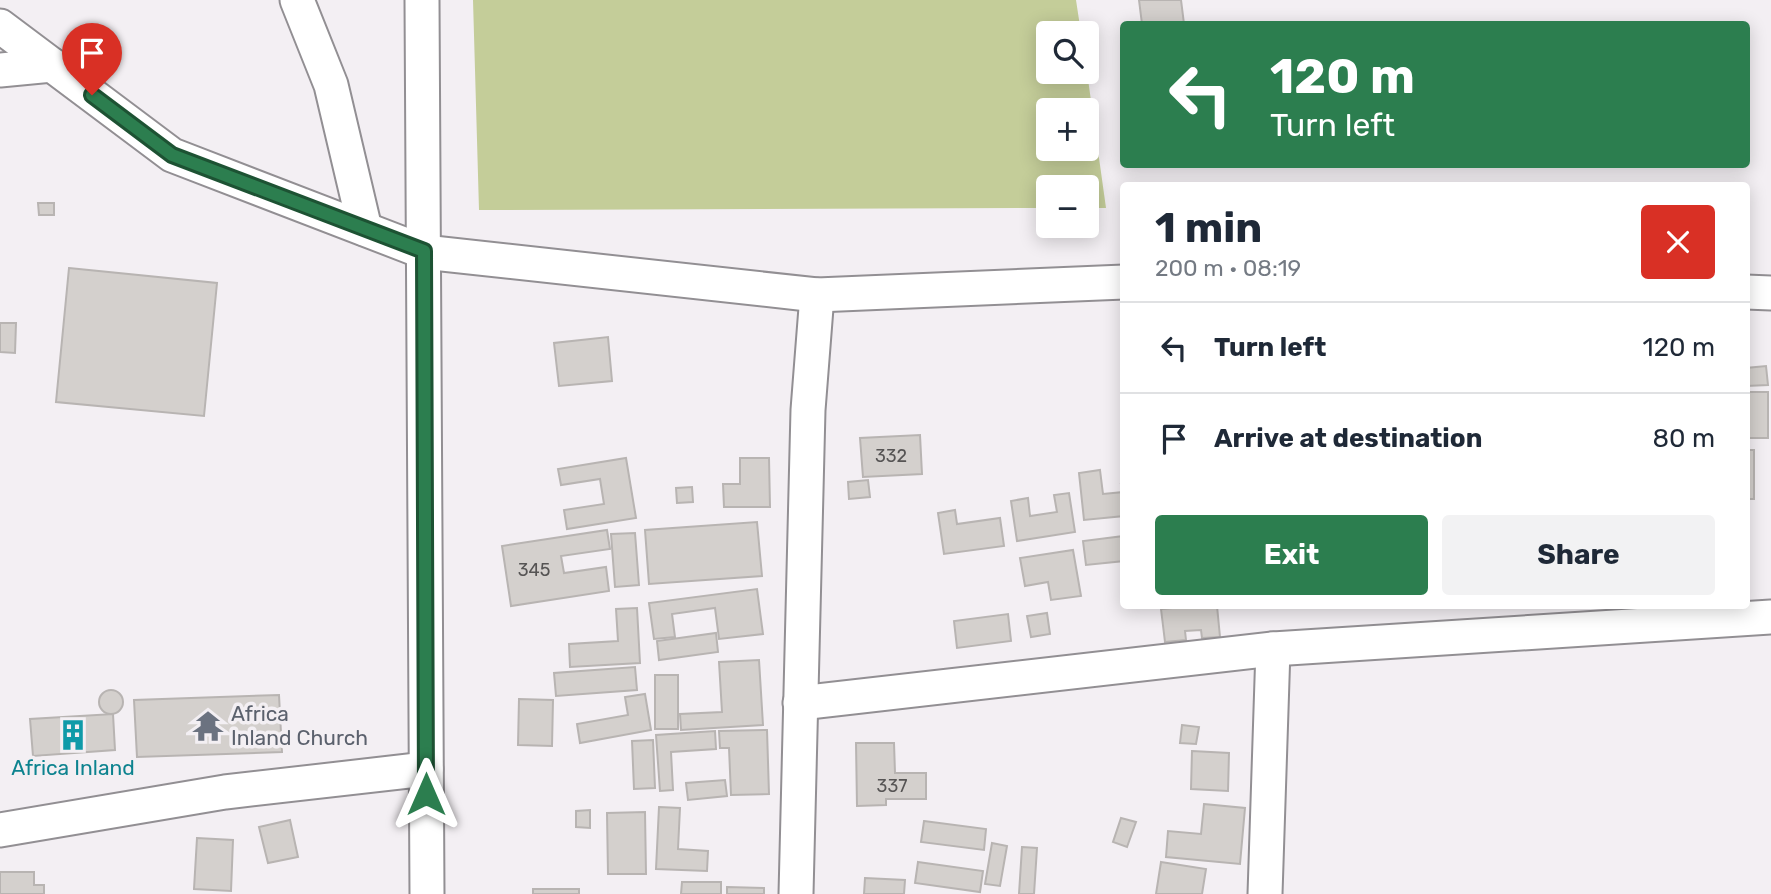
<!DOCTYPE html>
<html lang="en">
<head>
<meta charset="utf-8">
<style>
	body { margin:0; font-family:Rubik,sans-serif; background:#f2f2f3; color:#1f2937; height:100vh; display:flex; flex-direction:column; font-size:26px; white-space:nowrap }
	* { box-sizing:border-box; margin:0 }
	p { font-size:23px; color:#747a83 }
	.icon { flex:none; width:38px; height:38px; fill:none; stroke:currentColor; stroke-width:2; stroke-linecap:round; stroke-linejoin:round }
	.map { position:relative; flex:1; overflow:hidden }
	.side { position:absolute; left:1120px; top:182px; width:630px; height:427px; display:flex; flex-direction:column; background:#fff; border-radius:7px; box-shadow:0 4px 18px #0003 }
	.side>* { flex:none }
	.banner { position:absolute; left:1120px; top:21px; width:630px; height:147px; border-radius:7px; box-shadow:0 4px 18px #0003; background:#2c7e4f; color:#fff; overflow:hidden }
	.buttons { position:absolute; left:1036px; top:21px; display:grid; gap:14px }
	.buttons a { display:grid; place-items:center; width:63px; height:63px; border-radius:7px; background:#fff; box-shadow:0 4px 18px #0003; font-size:35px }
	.pin { position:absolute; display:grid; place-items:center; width:60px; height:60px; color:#fff; margin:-72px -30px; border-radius:50% 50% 50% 0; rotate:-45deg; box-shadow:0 0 7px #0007 }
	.pin .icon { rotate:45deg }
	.me { position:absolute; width:77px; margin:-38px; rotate:0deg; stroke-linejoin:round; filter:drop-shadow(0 0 5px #0008) }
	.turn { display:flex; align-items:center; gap:24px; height:147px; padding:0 35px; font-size:32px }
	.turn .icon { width:91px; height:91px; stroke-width:2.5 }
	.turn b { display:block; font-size:49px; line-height:60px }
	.round { display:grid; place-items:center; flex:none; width:74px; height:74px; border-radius:7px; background:#f2f2f3 }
	.overview { display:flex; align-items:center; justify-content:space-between; height:119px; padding:0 35px }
	h1 { font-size:42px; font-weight:700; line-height:52px }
	.button { display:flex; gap:14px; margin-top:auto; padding:14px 35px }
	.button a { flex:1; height:80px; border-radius:7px; background:#2c7e4f; color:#fff; font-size:28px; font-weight:700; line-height:80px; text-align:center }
	.button a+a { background:#f2f2f3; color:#1f2937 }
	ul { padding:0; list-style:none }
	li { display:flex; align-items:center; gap:21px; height:91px; padding:0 35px; border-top:2px solid #e0e1e3 }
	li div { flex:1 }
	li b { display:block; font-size:26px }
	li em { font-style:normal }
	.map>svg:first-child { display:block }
</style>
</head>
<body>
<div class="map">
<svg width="1771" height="894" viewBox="0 0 1771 894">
	<rect width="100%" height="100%" fill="#f3eff3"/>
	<!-- green -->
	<path fill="#c4cd99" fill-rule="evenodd" d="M473,0H1076L1081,33H1048V72H1087L1106,208H1087V187H1048V208L479,210ZM1048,110H1087V149H1048Z"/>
	<!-- building -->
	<g fill="#d4d0cd" stroke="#b8b4b2" stroke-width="2">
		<path d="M1139,0H1181L1184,24H1142Z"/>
		<path d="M38,203H54V215H39Z"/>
		<path d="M69,268L217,283L204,416L56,402Z"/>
		<path d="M0,323H16L15,353L0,352Z"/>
		<path d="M608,337L612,381L559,386L554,343Z"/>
		<path d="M1766,366L1768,385L1746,386V368Z"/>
		<rect x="1746" y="392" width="22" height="46"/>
		<path d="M920,435L922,474L863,477L860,438Z"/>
		<rect x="1746" y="450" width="8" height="49"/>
		<path d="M626,458L636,518L567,529L564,510L604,504L600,479L561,485L558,469Z"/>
		<path d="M740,458H769L770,507H724L723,484H740Z"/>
		<path d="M1100,470L1103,494L1123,492L1121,484H1124V516L1084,520L1079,473Z"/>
		<path d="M868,480L870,497L849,499L848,482Z"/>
		<path d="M692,487L693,502L677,503L676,488Z"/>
		<path d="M1069,493L1075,532L1017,541L1011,501L1028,498L1030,516L1057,512L1054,495Z"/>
		<path d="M955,510L957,524L1000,518L1004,546L944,554L938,513Z"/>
		<path d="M757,522L762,576L649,584L645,530Z"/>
		<path d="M607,530L610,549L561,556L564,573L606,567L609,591L511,606L502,546Z"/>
		<path d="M635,533L639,585L615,587L611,534Z"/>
		<path d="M1124,536V561L1086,565L1083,541Z"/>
		<path d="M1073,550L1081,596L1051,600L1048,582L1025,586L1020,558Z"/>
		<path d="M757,589L763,634L719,639L715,608L672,614L675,637L654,639L649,603Z"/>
		<path d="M1195,606H1217L1220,637L1202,638L1201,630L1185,631L1186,640L1165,642L1161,609Z"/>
		<path d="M637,608L640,663L570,667L569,644L618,641L616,609Z"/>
		<path d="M1047,613L1050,634L1031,637L1027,616Z"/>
		<path d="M1008,614L1011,641L957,648L954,621Z"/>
		<path d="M716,633L718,652L659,660L657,641Z"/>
		<path d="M759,660L763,725L681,730L680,714L722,712L719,662Z"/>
		<path d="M635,667L637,690L556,696L554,673Z"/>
		<rect x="655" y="675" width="23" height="54"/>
		<circle cx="111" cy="702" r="12"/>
		<path d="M645,694L651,730L580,743L577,724L628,715L625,697Z"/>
		<path d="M279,695L282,752L137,757L134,700Z"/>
		<path d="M519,699L553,700L552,746L518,745Z"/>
		<path d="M113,714L115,750L33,756L30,719Z"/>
		<path d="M1182,725L1199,727L1196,744L1180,743Z"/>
		<path d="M767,730L769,794L731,795L729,748H720L719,731Z"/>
		<path d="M715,731L716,749L671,752L673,790L660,791L656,735Z"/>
		<path d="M653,740L655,788L634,789L632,741Z"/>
		<path d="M856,743H894L895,773H926V799H886V805L857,806Z"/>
		<path d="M1192,751L1229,753L1228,791L1191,789Z"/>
		<path d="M725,780L727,796L688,800L686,783Z"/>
		<path d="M1204,804L1245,808L1240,864L1166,857L1168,831L1201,834Z"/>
		<path d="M659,807L680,808L678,849L708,851L707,871L656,869Z"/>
		<path d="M590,810V828L576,827V811Z"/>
		<path d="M645,812L646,874H608L607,813Z"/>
		<path d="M1121,818L1136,822L1127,847L1113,842Z"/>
		<path d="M290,820L298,857L268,863L259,827Z"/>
		<path d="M924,821L986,829L984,850L921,842Z"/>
		<path d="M197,838L233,840L231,891L194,889Z"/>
		<path d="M992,843L1007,846L1000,886L985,884Z"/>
		<path d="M1022,847L1037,848L1034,894H1019Z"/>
		<path d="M918,862L983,871L980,892L915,883Z"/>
		<path d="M1161,862L1206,869L1202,894H1156Z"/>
		<path d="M0,872H34V885H44V894H0Z"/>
		<path d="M865,878L905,880L904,894H864Z"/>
		<path d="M682,882H721V894H681Z"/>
		<path d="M727,887L764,888V894H727Z"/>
		<rect x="533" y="889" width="46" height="5"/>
	</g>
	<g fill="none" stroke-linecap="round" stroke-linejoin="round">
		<defs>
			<g id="street">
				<path d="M297,0L331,85L365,229"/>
				<path d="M422,0L427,894"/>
				<path d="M0,26L172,155L424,252L817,295L1124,282"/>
				<path d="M0,70L52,65"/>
				<path d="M1746,292L1771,293"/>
				<path d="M800,703L1273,649L1771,617"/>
				<path d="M0,830L225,792L426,769"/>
				<path d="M796,894L808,410L817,295"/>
				<path d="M1265,894L1273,649"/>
			</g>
		</defs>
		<!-- street casing -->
		<use href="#street" stroke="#928f93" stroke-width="37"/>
		<!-- street -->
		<use href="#street" stroke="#fff" stroke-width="33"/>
	</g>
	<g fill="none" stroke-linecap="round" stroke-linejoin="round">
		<defs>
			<path id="route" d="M92,95L172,155L424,251L426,794"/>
		</defs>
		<!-- route casing -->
		<use href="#route" stroke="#1d5233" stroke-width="18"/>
		<!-- route -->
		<use href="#route" stroke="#2c7e4f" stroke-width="12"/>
	</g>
	<!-- icons -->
	<defs>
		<symbol id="temple-bare" viewBox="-9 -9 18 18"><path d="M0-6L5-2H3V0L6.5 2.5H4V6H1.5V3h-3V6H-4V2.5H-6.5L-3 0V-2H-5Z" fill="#6b7280" stroke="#f3eff3" stroke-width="2.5" paint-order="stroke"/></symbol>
		<symbol id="building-bare" viewBox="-9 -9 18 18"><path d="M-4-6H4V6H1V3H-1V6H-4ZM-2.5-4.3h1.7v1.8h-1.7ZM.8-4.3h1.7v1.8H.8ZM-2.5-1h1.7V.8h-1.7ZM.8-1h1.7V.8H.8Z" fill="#0f9aa8" stroke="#f3eff3" stroke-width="2.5" paint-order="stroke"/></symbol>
	</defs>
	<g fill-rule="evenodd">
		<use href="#temple-bare" x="186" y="704" width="44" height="44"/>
		<use href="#building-bare" x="51" y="713" width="44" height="44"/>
	</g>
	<g text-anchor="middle" stroke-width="7" stroke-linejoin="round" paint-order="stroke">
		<!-- number labels -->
		<g font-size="18" fill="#565454">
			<text x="891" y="462">332</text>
			<text x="534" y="576">345</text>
			<text x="892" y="792">337</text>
		</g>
		<!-- worship labels -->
		<g font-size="21" fill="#5b616d" stroke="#f3eff3" text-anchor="start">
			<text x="231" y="721">Africa<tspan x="231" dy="24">Inland Church</tspan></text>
		</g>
		<!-- culture labels -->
		<g font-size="21" fill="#0d838f" stroke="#f3eff3">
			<text x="73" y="775">Africa Inland</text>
		</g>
	</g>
</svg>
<div class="buttons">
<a><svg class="icon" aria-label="search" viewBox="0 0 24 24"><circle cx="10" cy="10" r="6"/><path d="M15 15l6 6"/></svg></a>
<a>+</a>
<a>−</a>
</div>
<div class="pin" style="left:92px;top:95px;background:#d93025"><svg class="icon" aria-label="arrive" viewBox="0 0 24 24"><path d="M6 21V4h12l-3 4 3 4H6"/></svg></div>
<svg class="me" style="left:426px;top:794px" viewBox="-20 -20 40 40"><path d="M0-17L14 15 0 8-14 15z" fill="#2c7e4f" stroke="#fff" stroke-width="4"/></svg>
<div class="banner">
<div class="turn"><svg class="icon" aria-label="left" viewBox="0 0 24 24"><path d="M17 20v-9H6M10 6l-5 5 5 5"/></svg><div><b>120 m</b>Turn left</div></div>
</div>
<section class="side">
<div class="overview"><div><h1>1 min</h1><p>200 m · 08:19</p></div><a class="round" style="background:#d93025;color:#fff"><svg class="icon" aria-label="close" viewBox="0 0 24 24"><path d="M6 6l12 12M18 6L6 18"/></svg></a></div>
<ul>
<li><svg class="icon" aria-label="left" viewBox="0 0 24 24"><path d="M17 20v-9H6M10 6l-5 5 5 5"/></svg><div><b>Turn left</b></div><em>120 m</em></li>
<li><svg class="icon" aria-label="arrive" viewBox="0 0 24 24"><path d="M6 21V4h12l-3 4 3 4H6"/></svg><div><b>Arrive at destination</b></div><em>80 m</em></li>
</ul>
<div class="button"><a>Exit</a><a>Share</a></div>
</section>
</div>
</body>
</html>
